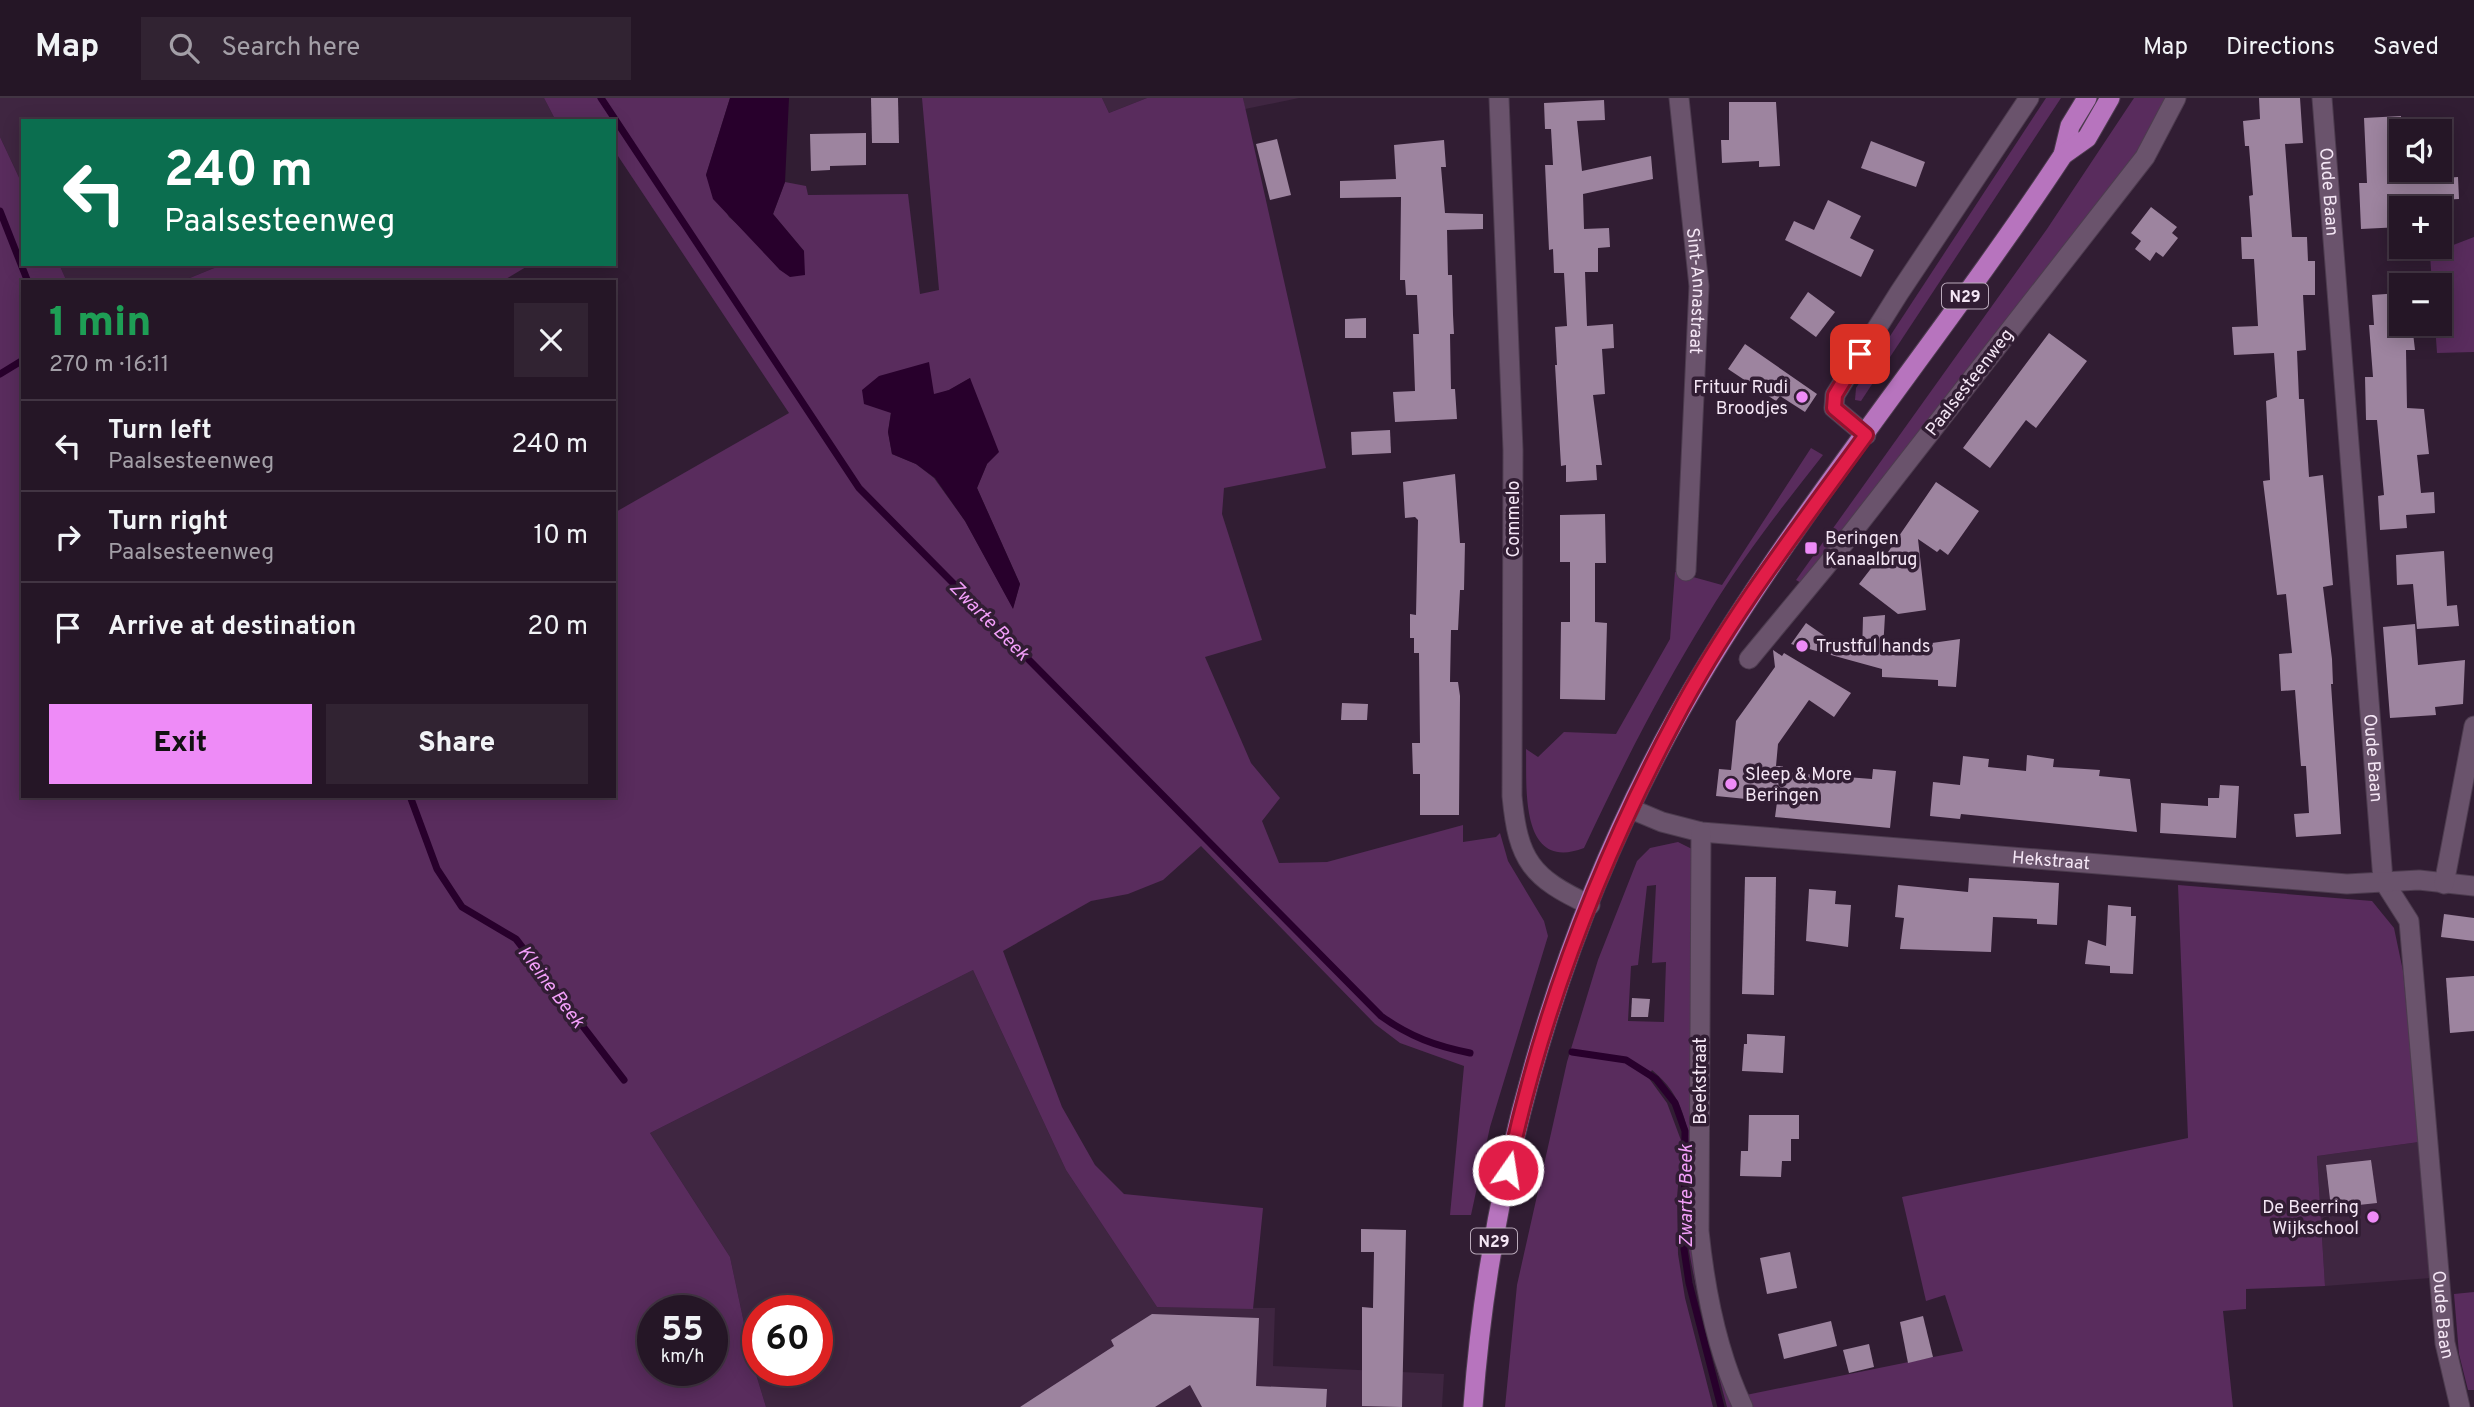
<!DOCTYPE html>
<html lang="en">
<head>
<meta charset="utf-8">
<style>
	body { margin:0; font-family:Overpass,sans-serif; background:#312332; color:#f1f3f6; height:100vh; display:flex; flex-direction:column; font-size:26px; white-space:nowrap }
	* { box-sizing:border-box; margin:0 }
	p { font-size:23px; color:#a39fa7 }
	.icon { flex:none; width:38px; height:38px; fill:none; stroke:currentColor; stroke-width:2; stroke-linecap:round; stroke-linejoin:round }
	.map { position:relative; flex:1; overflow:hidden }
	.side { position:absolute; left:21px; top:182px; width:595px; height:518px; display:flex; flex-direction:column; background:#251626; border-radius:0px; box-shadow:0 4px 18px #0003,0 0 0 2px #423543 }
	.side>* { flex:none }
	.top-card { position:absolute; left:21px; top:21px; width:595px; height:147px; border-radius:0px; box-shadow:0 4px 18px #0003,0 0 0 2px #423543; background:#0b6e4f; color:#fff; overflow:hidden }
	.tools { position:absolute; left:2389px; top:21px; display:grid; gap:14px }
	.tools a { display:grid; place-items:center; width:63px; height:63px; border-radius:0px; background:#251626; box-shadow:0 4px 18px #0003,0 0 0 2px #423543; font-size:35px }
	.speed { position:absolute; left:637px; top:1197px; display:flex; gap:14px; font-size:35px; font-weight:700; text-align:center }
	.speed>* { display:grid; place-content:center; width:91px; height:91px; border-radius:50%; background:#251626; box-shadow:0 4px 18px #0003,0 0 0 2px #423543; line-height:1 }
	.speed small { font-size:18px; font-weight:400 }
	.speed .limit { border:10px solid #d22; background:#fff; color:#111 }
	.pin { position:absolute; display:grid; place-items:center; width:60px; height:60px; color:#fff; margin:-30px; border-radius:14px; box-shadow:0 4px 10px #0006 }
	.me { position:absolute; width:77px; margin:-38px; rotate:13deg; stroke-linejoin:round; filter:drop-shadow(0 0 5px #0008) }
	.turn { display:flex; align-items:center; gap:24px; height:147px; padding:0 28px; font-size:32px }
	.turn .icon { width:91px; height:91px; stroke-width:2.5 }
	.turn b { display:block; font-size:49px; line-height:60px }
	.round { display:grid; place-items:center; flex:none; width:74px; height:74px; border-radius:0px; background:#312332 }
	.overview { display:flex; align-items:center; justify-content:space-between; height:119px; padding:0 28px }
	h1 { font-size:42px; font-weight:800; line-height:52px; color:#1e9e55 }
	.primary-button { display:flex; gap:14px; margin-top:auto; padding:14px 28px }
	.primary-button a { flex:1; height:80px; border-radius:0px; background:#ee8bf7; color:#111; font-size:28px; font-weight:800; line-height:80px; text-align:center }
	.primary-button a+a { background:#312332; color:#f1f3f6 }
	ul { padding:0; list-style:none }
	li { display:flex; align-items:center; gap:21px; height:91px; padding:0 28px; border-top:2px solid #423543 }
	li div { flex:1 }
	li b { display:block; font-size:26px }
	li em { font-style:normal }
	header { display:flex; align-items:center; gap:42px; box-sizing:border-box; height:98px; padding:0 35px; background:#251626; border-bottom:2px solid #423543 }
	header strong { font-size:33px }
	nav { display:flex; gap:38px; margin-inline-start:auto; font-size:24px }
	.search { width:490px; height:63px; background:#312332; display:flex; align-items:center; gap:18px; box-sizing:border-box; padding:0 24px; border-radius:0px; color:#a39fa7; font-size:26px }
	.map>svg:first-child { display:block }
</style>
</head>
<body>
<header>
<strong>Map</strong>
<div class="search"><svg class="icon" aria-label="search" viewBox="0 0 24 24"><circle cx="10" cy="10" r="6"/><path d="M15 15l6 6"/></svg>Search here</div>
<nav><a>Map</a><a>Directions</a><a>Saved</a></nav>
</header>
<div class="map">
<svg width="2474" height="1309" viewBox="0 0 2474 1309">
	<rect width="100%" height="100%" fill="#311d33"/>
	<!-- built -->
	<g fill="#3f2641" fill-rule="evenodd">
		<path d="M0,0H544L556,23H23V88L0,39Z"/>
		<path d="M1102,0H1147L1109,15Z"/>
		<path d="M1243,0H1299L1245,11Z"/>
		<path d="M59,166H224L180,184H67Z"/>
		<path d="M973,872L1066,1072L1157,1209L1275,1210L1273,1268L1444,1276L1442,1309H766L752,1263L730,1159L650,1035ZM758,1213H817V1272H758Z"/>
		<path d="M2419,1044L2431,1180L2325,1188L2317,1058Z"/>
	</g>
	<!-- green -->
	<g fill="#592c5d" fill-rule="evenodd">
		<path d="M544,0H730L706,77L729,119L751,138L780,172L804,153L773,116L785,84L806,88L808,97L908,96L920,196L939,192L922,0H1102L1109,15L1147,0H1243L1326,370L1224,390L1222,416L1262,542L1205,559L1251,665L1280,700L1262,723L1279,765L1327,764L1463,727V744L1496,739L1500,735L1508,763L1544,823L1548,838L1490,1029L1471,1117H1450L1464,968L1400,945L1375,926L1201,748L1163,782L1128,796L1091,803L1003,853L1062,1009L1095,1067L1124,1096L1263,1110L1253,1211L1157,1209L1066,1072L973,872L650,1035L730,1159L752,1263L766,1309H0V39L23,88V166H59L67,184H23V698H614V415L789,315L614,52V23H556ZM970,280L987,366L977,390L1020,486L1013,510L965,423L934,380L916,366L892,356L888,334L891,314L949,292ZM653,1213H712V1272H653Z"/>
		<path d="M2046,0H2061L1861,303L1855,302L1856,290Z"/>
		<path d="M2134,0H2167L2151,37L1803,486L1796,482L2047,131Z"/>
		<path d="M2474,139V254L2437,255L2435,226H2440V187H2432L2430,156Z"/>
		<path d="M224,166H531L501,184H180Z"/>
		<path d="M1811,350L1823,357C1782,409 1741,461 1707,518C1661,592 1621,671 1584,750C1519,775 1527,688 1526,651L1538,659L1564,634L1616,636L1670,541L1675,474L1722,487Z"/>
		<path d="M1678,744L1692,751V1092L1735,1309H1727C1714,1259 1699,1209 1690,1158C1678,1093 1713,1022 1652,972L1648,979L1667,1005L1682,1045L1677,1099L1678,1156L1685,1200L1713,1309H1505L1517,1187L1567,964L1598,862L1637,763L1650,750ZM1656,787L1652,865L1666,864L1664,924L1628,923L1631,868L1638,867L1647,788Z"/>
		<path d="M2178,787L2372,803L2394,830L2403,873L2419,1044L2317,1058L2325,1188L2246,1191V1211L2223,1213L2233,1309H1752L1746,1297L1963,1253L1945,1197L1926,1203L1902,1099L2188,1040Z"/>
		<path d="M2474,1194V1292H2468L2459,1256L2454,1196Z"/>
	</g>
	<!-- water -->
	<g fill="#28002c">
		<path d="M730,0H789L785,84L773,116L804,153L805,177L790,179L780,172L713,101L706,77Z"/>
		<path d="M929,264L934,296L949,292L970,280L999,354L987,366L977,390L1020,486L1013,511L965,423L935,380L916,366L892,356L888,334L891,315L864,306L862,292L879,278Z"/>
	</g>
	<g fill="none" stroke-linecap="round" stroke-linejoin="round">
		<!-- stream -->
		<g stroke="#28002c" stroke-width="7">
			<path d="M601,0L859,390L1381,918C1410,939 1436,948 1470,955"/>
			<path d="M0,113L28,184"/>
			<path d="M0,276L23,262"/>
			<path d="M410,698L437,771L462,809L516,841L624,982"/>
			<path d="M1572,954L1626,962L1656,981L1675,1005L1685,1033L1684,1151L1689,1185L1721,1309"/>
		</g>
	</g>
	<!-- building -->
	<g fill="#9d849f">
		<path d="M871,0H898L899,45H872Z"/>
		<path d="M2259,0H2300L2303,45L2285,46L2292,139H2307L2308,163H2315V197H2303L2306,252L2297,253L2299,301H2304L2309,379L2323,377L2333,487L2323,489L2332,561L2333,586H2331L2341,736L2296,739L2294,716L2309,715L2306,668H2301L2295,592L2281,593L2279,556L2292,555L2286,496L2277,497L2263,383L2270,382L2266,303L2277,299L2274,255L2234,257L2232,229L2258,228L2254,161H2242L2241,139H2252L2249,98L2253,97L2249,48H2245L2243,23L2260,21Z"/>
		<path d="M1604,2L1605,22L1577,23L1582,73L1651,58L1653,81L1583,96L1584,131L1609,130L1610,149L1598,150V174H1585L1587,228L1613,226L1614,250L1602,251L1605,296L1593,297L1602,367H1596L1597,382L1566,384V367L1561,368L1555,267H1557L1555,229L1567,228L1564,175H1554L1553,151L1549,152L1545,67H1553L1551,31H1545L1544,5Z"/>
		<path d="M1729,4H1776L1780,68L1759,69V63L1722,65L1721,42H1729Z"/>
		<path d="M2401,18V83L2458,79L2459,101L2420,103V110H2401V129L2361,131L2359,85H2367L2364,20Z"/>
		<path d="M866,35V67L830,68V72L811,73L810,36Z"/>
		<path d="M1277,41L1291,97L1270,102L1256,46Z"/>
		<path d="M1444,42L1446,69H1441L1445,115L1483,116V131L1447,132L1448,177H1452L1453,217L1454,236H1450L1451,291H1455L1457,321L1395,324L1393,294L1415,293L1413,236H1419L1417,197H1406L1405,182H1400L1401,99L1340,100V83L1396,81L1394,47Z"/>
		<path d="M1871,43L1925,64L1916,89L1861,70Z"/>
		<path d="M1828,102L1861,118L1850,140L1874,152L1861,179L1785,142L1794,123L1814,132Z"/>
		<path d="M2151,109L2177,129L2172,135L2178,140L2163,159L2156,154L2150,163L2135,151L2141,143L2131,135Z"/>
		<path d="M1808,194L1835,214L1816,239L1790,220Z"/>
		<path d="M2400,195L2401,226H2412L2415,252H2406L2407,310L2424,311L2429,356L2417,357L2421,395L2434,394L2435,415L2406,417L2407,430L2380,432L2378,398L2384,397L2377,322H2366L2365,279H2373L2369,227H2374L2372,197Z"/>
		<path d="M1366,220V240H1345V221Z"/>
		<path d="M2049,235L2087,263L2036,330L2026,322L1990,370L1963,350Z"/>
		<path d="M1745,246L1817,296L1805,314L1780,298L1776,303L1728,271Z"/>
		<path d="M1390,332L1391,355L1352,357L1351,334Z"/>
		<path d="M1455,376L1460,445H1465L1464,492H1460L1458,532H1451L1450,584H1458L1460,598L1459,717H1420V676H1413L1412,645H1420L1419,555H1414V540H1410V516L1416,517L1418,422L1415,419L1405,420L1403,384Z"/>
		<path d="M1936,384L1979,413L1948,457L1940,451L1937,454L1918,441L1926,512L1898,516L1859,486L1883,455L1886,457Z"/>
		<path d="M1605,416L1606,465H1595V524L1607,525L1605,602L1560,601L1561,524H1570V464H1560V417Z"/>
		<path d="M2444,453L2447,508L2457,507L2459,528L2417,531L2413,486L2397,487L2396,457Z"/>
		<path d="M1885,517L1883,552L1960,541L1956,589L1938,588V582L1882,579V571L1791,546L1806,525L1852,557L1862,556L1863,519Z"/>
		<path d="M2415,526L2418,567L2465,562L2463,606L2435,609L2436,617L2390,620L2383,529Z"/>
		<path d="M1773,552L1782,558L1784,555L1851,595L1834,619L1809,602L1778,646L1776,668H1783L1782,674L1872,681L1873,671L1896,673L1890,730L1775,719L1777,704L1716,698L1719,671L1731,672L1736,623L1775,569Z"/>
		<path d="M1342,605L1368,606L1367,622H1341Z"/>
		<path d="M2027,657L2054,661L2053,669L2100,672L2099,678L2130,681L2137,734L1961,716L1960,721L1930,718L1933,684L1960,687L1963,658L1989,661L1988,669L2026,673Z"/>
		<path d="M2220,687L2239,688L2236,740L2160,735L2161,705L2208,708V700H2219Z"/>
		<path d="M1745,779H1776L1774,897L1742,896Z"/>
		<path d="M1969,780L2059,785L2057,827L2037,826V821L1993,819L1991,854L1900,851L1904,820L1895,819L1898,787L1968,794Z"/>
		<path d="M1809,791L1836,793L1835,806L1851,807L1848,849L1806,843Z"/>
		<path d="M2108,807L2131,809V818H2136L2133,876L2110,875V868L2085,866L2088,842L2106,848Z"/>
		<path d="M2444,816L2474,820V843L2441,839Z"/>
		<path d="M2474,878V933L2450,935L2446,880Z"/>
		<path d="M1632,900L1650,901L1648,919H1631Z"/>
		<path d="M1747,936L1785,938L1783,975L1742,973L1744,946H1747Z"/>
		<path d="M1749,1017H1799V1041H1791V1063H1782L1781,1079L1740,1078L1741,1053H1748Z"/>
		<path d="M2371,1062L2377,1105L2331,1110L2326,1067Z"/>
		<path d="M1361,1131L1406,1132L1402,1309L1362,1308V1209L1373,1210L1374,1154H1361Z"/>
		<path d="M1790,1154L1797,1190L1767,1196L1760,1160Z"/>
		<path d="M1152,1216L1259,1220L1256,1288L1327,1291L1326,1309H1202L1190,1287L1155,1309H1020L1114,1248L1111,1242Z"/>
		<path d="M1923,1218L1933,1259L1908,1265L1900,1224Z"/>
		<path d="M1831,1223L1837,1248L1784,1261L1778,1236Z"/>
		<path d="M1869,1246L1874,1269L1849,1275L1843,1252Z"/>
	</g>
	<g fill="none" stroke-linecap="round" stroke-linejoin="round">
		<defs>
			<g id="minor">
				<path d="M1499,0L1513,352L1512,698C1518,762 1531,780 1590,807"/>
				<path id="s1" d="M1679,0L1699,188L1686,473"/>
				<path id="s2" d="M2322,0L2383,782L2409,823L2445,1245L2460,1309"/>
				<path d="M1866,337L1834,310L1835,297L1899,195L2029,0"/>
				<path d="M1749,561L1826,468L2145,59L2176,0"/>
				<path id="s3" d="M1631,711L1662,724L1701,734L2347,786L2419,782L2474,788"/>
				<path d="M1701,734L1699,1133C1705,1192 1717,1255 1743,1309"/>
				<path d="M2444,786L2474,628"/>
			</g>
			<g id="primary">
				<path d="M2063,57L2070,28L2087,0"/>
				<path d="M1473,1309C1492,1051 1572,789 1707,567C1815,390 1949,230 2063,57L2087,40L2110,0"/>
			</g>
		</defs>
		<!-- minor casing -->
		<use href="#minor" stroke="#4d3c4f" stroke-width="21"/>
		<!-- primary casing -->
		<use href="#primary" stroke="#4d3c4f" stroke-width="21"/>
		<!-- minor -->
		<use href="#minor" stroke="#6a536c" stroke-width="19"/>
		<!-- primary -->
		<use href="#primary" stroke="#b774be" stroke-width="19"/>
	</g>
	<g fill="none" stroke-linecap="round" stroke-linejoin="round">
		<defs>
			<path id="route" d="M1508,1072C1541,916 1600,763 1675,622C1728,521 1799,429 1866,337L1834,310L1835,297L1860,256"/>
		</defs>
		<!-- route casing -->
		<use href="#route" stroke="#92132f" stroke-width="18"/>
		<!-- route -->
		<use href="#route" stroke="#e11d48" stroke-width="12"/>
	</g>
	<!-- markers -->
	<g fill="#ee8bf7" stroke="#311d33" stroke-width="2.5">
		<circle cx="1802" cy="299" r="7"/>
		<rect x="1804" y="443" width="14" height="14" rx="3.5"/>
		<circle cx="1802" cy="548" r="7"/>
		<circle cx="1731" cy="686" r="7"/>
		<circle cx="2373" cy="1119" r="7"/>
	</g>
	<g text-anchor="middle" stroke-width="7" stroke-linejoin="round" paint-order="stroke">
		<!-- shield labels -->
		<g fill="#311d33" stroke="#baaabb" stroke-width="2">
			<rect x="1942" y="185.5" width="46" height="25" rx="5"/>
			<rect x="1471" y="1130.5" width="46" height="25" rx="5"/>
		</g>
		<g font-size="16" font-weight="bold" fill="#f4e6f5">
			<text x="1965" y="204">N29</text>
			<text x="1494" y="1149">N29</text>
		</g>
		<!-- street labels -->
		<g font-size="18" fill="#f4e6f5" stroke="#311d33">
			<text dy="6" stroke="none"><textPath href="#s2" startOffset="94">Oude Baan</textPath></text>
			<text dy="6" stroke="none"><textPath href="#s1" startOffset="194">Sint-Annastraat</textPath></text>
			<text transform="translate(1969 284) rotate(-52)" y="6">Paalsesteenweg</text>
			<text transform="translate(1513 421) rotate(-90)" y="6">Commelo</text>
			<text dy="6" stroke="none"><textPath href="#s2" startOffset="662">Oude Baan</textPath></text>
			<text dy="6" stroke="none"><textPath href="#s3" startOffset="425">Hekstraat</textPath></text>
			<text transform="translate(1700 983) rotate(-90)" y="6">Beekstraat</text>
			<text dy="6" stroke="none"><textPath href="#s2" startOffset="1228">Oude Baan</textPath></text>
		</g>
		<!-- poi labels -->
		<g font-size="18" fill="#f4e6f5" stroke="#311d33" text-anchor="start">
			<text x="1788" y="295" text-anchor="end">Frituur Rudi<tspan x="1788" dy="21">Broodjes</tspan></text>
			<text x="1825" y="446">Beringen<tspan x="1825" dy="21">Kanaalbrug</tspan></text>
			<text x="1816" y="554">Trustful hands</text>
			<text x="1745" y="682">Sleep &amp; More<tspan x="1745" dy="21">Beringen</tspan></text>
			<text x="2359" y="1115" text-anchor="end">De Beerring<tspan x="2359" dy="21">Wijkschool</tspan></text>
		</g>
		<!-- water labels -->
		<g font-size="19" font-style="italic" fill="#f39ffa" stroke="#311d33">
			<text transform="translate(990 522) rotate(45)" y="7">Zwarte Beek</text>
			<text transform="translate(552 888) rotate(53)" y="7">Kleine Beek</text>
			<text transform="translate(1685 1098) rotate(-90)" y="7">Zwarte Beek</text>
		</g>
	</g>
</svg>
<div class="tools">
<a><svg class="icon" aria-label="sound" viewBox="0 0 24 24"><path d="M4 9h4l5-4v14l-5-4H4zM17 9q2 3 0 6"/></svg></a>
<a>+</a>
<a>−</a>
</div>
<div class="speed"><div>55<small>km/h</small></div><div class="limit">60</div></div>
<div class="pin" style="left:1860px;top:256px;background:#d93025"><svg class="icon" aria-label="arrive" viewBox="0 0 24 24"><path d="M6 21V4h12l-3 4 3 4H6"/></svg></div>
<svg class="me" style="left:1508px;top:1072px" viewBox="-20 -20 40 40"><circle r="17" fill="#e11d48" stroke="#fff" stroke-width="3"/><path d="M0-11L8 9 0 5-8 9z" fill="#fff"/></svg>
<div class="top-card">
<div class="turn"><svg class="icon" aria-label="left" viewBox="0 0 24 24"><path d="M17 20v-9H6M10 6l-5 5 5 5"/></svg><div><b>240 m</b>Paalsesteenweg</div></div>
</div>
<section class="side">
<div class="overview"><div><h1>1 min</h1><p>270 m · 16:11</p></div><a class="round"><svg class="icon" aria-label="close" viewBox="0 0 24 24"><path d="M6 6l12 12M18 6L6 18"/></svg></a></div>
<ul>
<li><svg class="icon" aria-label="left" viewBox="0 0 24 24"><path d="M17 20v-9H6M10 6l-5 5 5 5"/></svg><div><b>Turn left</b><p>Paalsesteenweg</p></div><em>240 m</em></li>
<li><svg class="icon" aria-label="right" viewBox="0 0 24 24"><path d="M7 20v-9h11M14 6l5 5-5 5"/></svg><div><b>Turn right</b><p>Paalsesteenweg</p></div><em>10 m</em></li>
<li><svg class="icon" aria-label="arrive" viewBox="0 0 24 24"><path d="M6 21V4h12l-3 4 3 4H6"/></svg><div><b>Arrive at destination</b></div><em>20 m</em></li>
</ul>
<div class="primary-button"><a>Exit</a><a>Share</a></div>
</section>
</div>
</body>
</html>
